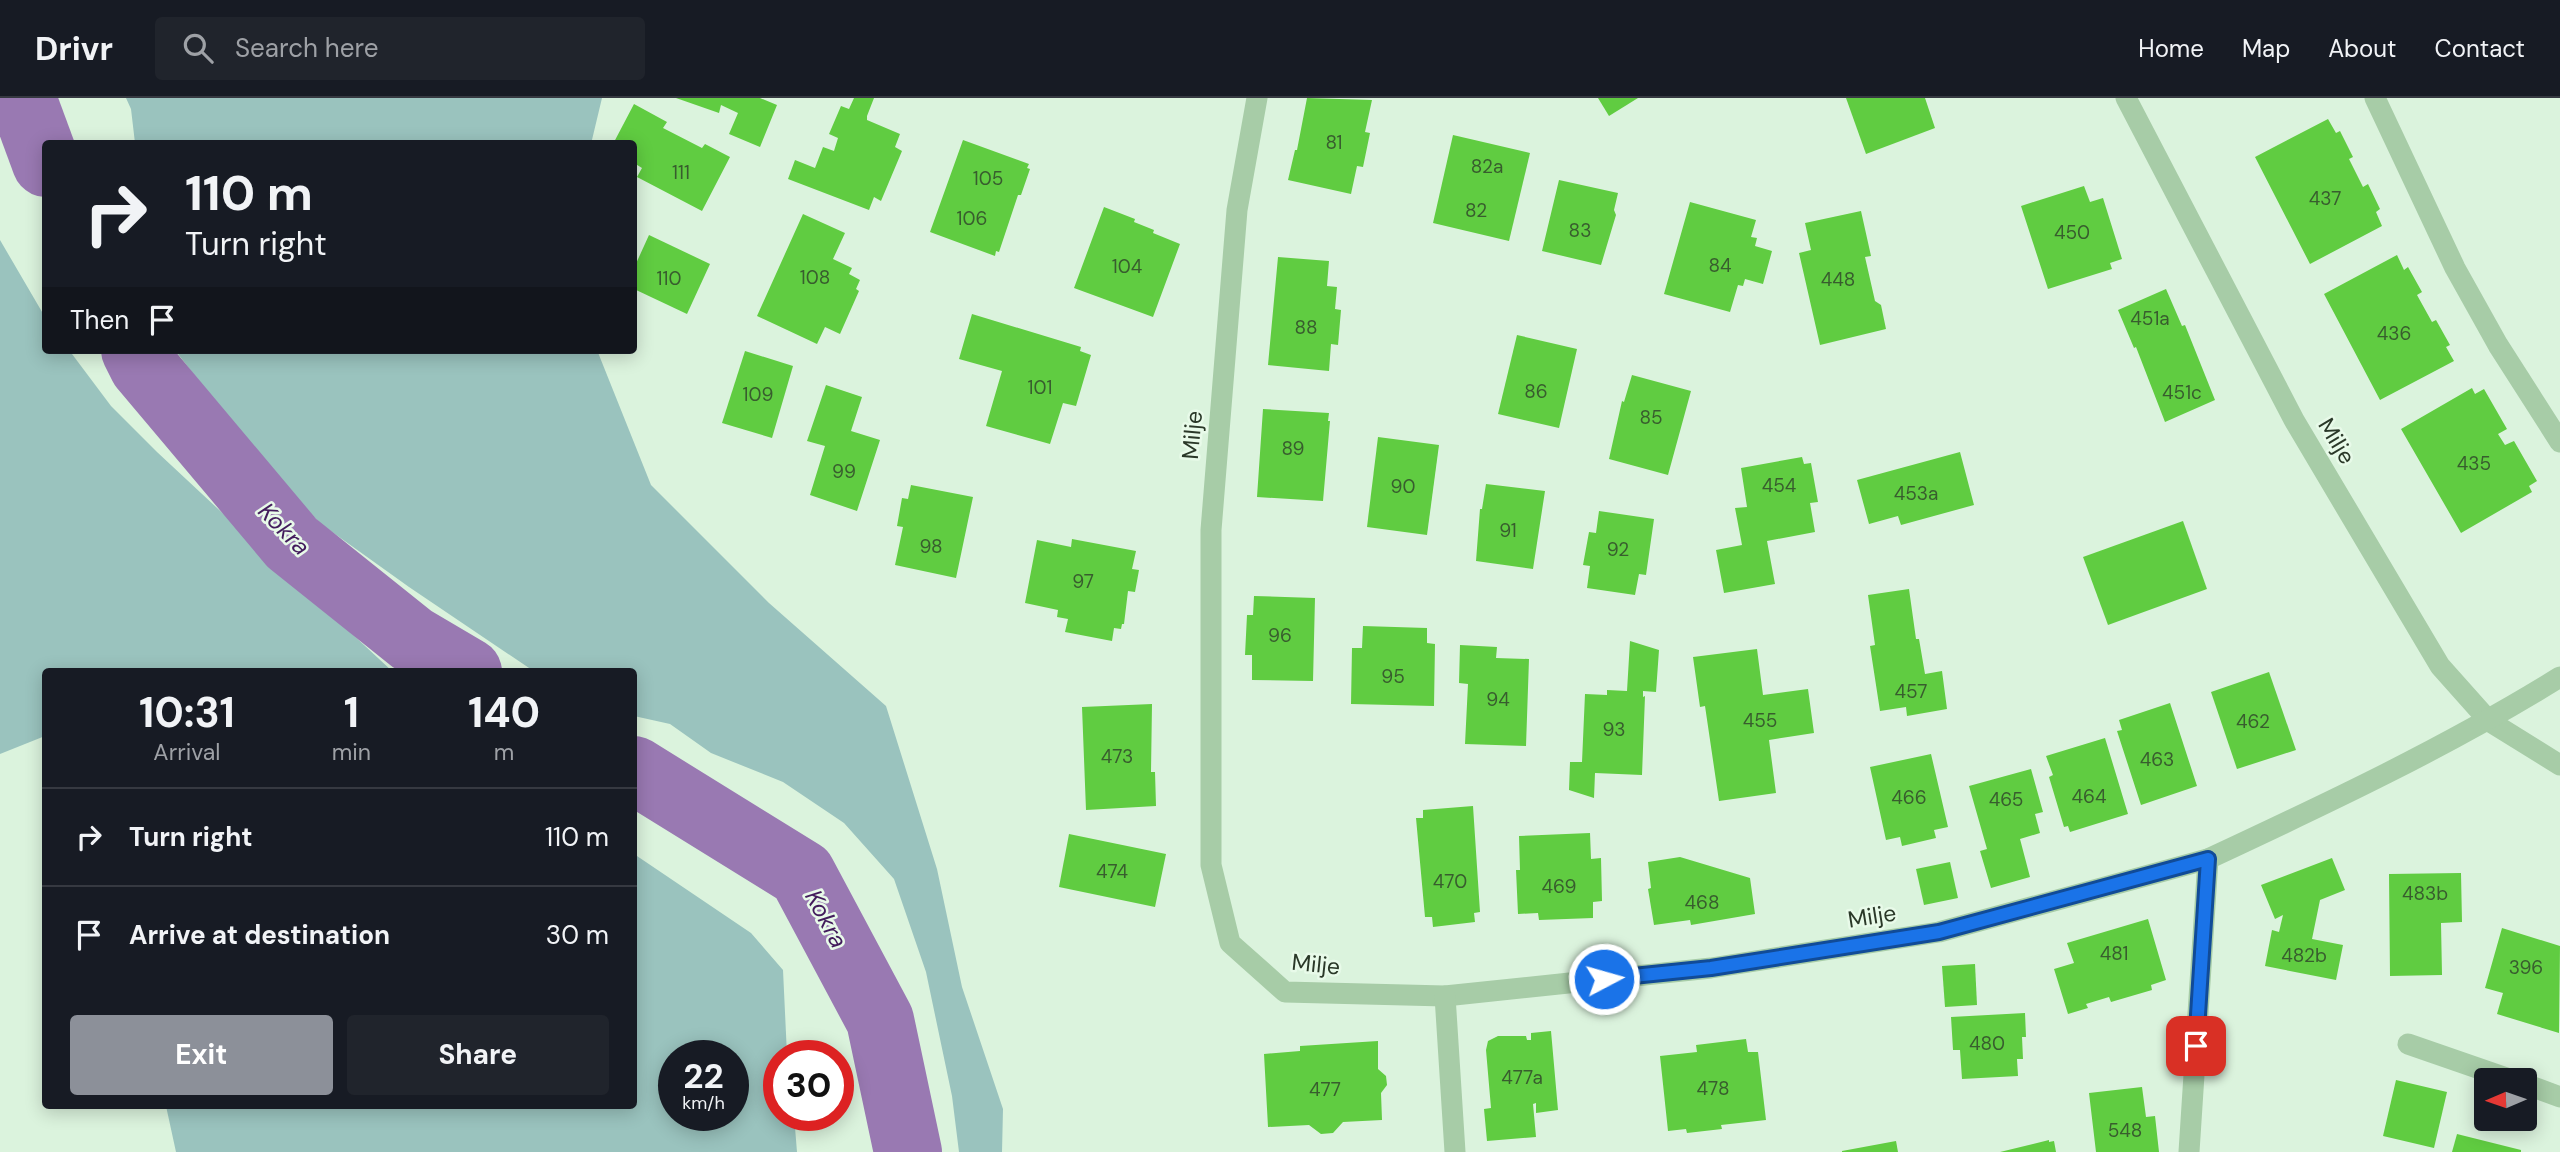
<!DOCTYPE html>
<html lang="en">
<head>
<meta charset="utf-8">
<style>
	body { margin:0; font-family:"DM Sans",sans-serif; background:#20242c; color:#f1f3f6; height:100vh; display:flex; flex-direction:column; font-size:26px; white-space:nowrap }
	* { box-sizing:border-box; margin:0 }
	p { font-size:23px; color:#9ea1a6 }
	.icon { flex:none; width:38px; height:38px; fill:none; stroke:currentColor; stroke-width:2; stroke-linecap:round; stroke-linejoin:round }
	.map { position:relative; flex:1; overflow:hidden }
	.side { position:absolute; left:42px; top:570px; width:595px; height:441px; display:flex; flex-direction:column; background:#171b24; border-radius:7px; box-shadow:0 4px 18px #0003 }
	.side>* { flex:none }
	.top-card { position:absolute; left:42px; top:42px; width:595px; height:214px; border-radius:7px; box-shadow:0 4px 18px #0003; background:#171b24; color:#f1f3f6; overflow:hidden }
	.needle { width:46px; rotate:268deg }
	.buttons { position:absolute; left:2474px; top:970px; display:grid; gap:14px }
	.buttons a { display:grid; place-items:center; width:63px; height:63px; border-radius:7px; background:#171b24; box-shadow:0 4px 18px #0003; font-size:35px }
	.speed { position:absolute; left:658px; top:942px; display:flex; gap:14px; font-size:35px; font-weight:700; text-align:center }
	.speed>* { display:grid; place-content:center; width:91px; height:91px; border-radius:50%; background:#171b24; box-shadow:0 4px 18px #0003; line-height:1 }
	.speed small { font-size:18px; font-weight:400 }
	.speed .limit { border:10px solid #d22; background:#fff; color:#111 }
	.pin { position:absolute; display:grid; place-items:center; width:60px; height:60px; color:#fff; margin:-30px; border-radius:14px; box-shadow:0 4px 10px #0006 }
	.me { position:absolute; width:77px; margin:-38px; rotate:84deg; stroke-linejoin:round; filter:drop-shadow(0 0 5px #0008) }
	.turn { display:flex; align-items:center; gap:24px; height:147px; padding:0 28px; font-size:32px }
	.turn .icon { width:91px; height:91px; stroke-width:2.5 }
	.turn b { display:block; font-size:49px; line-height:60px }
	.then { display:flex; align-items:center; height:66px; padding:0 28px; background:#0003; gap:14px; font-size:26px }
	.eta { display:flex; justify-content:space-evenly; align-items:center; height:119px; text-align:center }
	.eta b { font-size:42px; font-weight:700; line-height:49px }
	.button { display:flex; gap:14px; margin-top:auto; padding:14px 28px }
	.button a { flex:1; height:80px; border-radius:7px; background:#8c9099; color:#fff; font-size:28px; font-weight:700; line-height:80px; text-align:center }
	.button a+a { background:#20242c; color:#f1f3f6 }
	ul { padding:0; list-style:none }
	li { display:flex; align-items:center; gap:21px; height:98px; padding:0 28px; border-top:2px solid #363941 }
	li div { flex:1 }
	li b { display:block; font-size:26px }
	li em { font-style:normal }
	header { display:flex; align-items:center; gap:42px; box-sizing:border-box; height:98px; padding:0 35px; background:#171b24; border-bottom:2px solid #363941 }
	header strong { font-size:33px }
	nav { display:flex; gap:38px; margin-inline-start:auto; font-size:24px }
	.search { width:490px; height:63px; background:#20242c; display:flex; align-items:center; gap:18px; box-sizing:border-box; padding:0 24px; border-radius:7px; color:#9ea1a6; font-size:26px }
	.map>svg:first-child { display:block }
</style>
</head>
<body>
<header>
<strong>Drivr</strong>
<div class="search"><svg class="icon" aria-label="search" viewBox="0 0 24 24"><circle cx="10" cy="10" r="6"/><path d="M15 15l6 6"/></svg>Search here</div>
<nav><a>Home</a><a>Map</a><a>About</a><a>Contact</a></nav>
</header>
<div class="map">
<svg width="2560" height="1054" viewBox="0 0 2560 1054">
	<rect width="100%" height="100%" fill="#dbf3dd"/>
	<!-- green -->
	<g fill="#9ac3be" fill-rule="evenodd">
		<path d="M126,0H602L591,46L135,45L131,11Z"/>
		<path d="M0,142L45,219L46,252H69L111,308L157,354L393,574H46L45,638L0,656Z"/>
		<path d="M175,252H597L651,387L769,505L886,608L937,771L962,889L1003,1011L1002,1054H959L952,998L926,874L894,781L844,725L783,684L711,655L670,626L634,618V574H535L409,489L321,426L259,361Z"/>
		<path d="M634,756L751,835L783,872L787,957H779V1017H794L797,1054H176L166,1008H634ZM674,957H733V1017H674Z"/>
	</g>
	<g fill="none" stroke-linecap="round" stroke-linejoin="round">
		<!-- river -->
		<g stroke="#9979b2" stroke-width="68">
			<path d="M22,0L46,65"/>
			<path d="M135,252L143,268L292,445L412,541L468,574"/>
			<path d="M634,672L802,776L880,922L908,1054"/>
		</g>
	</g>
	<!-- building -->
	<g fill="#60cc41">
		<path d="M676,0H760L777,7L760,49L729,36L738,15L721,7L719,15Z"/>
		<path d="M854,0H874L867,18V22L900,36L895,49L902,53L881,103L874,99L869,112L788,81L795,62L815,70L823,49L834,53L838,40L829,36L841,8L849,11Z"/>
		<path d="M1307,0L1372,2L1365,34L1370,35L1363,69L1357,68L1351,96L1288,82L1295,52H1297Z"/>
		<path d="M1598,0H1638L1609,18Z"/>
		<path d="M1846,0H1925L1935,30L1866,56Z"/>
		<path d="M634,6L667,24L663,30L702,50L705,46L730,59L702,113L637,79L642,70L634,65V46H613Z"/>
		<path d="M2328,21L2336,35L2340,33L2353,59L2349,61L2363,89L2368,86L2380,111L2376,114L2382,128L2310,166L2255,59Z"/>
		<path d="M1453,37L1530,55L1509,143L1433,125Z"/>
		<path d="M963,42L1029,66L1027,70L1030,71L1021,97H1018L999,154L996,153L995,158L930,134Z"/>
		<path d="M1559,82L1618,95L1614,112L1616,117L1601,167L1542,153Z"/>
		<path d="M2084,88L2090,104L2103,100L2122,161L2110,165L2112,171L2048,191L2021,108Z"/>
		<path d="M1690,104L1756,122L1751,139L1757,140L1755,148L1772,153L1763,186L1745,181L1743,188L1738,187L1730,214L1664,196Z"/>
		<path d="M1104,109L1135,121L1134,124L1154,132L1153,135L1180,146L1153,219L1074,190Z"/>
		<path d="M1861,113L1871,158L1865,159L1875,203L1881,207L1886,231L1820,247L1799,155L1811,152L1805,125Z"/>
		<path d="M803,116L845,135L833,161L852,170L849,176L860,182L856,191L859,193L840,236L825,229L817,246L757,218Z"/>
		<path d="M649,137L710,166L687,216L634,191V170Z"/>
		<path d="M2397,157L2404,172L2408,169L2422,194L2417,197L2432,224L2436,222L2450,247L2446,249L2454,263L2380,302L2324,196Z"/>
		<path d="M1278,159L1329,163L1327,188L1337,189L1335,211L1341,212L1338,247L1331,246L1329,273L1268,267Z"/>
		<path d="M2166,191L2182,228L2185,227L2215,302L2165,324L2136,249L2134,250L2118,212Z"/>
		<path d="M972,216L1081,249L1080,253L1091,257L1076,308L1063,305L1050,346L986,328L1002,273L959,261Z"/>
		<path d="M1517,237L1577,251L1559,330L1498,316Z"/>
		<path d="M745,253L793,268L772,340L722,325Z"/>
		<path d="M1632,277L1691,293L1668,377L1609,361L1622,303L1624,304Z"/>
		<path d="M826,287L862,299L851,333L880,342L857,413L810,397L825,348L807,343Z"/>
		<path d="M2472,290L2475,296L2484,291L2507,331L2498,336L2505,347L2514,343L2537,383L2529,388L2532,394L2461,435L2401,331Z"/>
		<path d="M1263,311L1329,315L1328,323H1330L1323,403L1257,399Z"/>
		<path d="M1378,339L1439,347L1427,437L1367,429Z"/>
		<path d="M1960,354L1974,407L1901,427L1898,418L1869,426L1857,382Z"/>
		<path d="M1802,359L1804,366L1811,365L1818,404L1810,405L1815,434L1767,443L1775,486L1724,495L1716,452L1742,447L1735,410L1747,409L1741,370Z"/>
		<path d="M1486,386L1545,393L1533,471L1476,463L1480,411H1482Z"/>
		<path d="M911,387L973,399L956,480L895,467L903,429L897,428L902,400L908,401Z"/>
		<path d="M1599,413L1654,421L1646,477L1639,476L1635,497L1587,490L1590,468L1583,467L1589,434L1596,435Z"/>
		<path d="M2183,423L2207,491L2108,527L2083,459Z"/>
		<path d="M1072,441L1136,453L1132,471L1139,472L1135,494L1128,493L1124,526H1122L1121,531L1114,530L1112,543L1065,534L1068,521L1057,519L1058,512L1025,505L1037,442L1071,449Z"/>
		<path d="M1909,491L1916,541H1919L1925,576L1942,573L1947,611L1907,618L1906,609L1880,613L1870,548L1875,547L1868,497Z"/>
		<path d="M1254,498L1315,500L1313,583L1252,582V557H1245L1247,517H1253Z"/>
		<path d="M1363,528L1427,530V545L1435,546L1434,608L1351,606L1352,550H1362Z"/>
		<path d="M1630,543L1659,552L1656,594L1643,593V599L1645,598L1642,677L1595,675L1594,700L1569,692L1570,664H1582L1585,596L1607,597V592L1627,593Z"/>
		<path d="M1460,547L1497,549L1496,560L1529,561L1526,648L1465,646L1468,586L1459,585Z"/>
		<path d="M1757,551L1763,597L1808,591L1814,635L1769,642L1776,695L1719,703L1705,608L1700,609L1693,559Z"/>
		<path d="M2269,574L2296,652L2237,671L2211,594Z"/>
		<path d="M2170,605L2197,688L2141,707L2117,633L2122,632L2119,622Z"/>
		<path d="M1152,606L1151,674H1155L1156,708L1086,712L1082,609Z"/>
		<path d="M2105,640L2128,716L2070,734L2068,728L2064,729L2049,679L2053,677L2046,658Z"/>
		<path d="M1931,656L1948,729L1934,732L1936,740L1902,748L1900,739L1886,742L1870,669Z"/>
		<path d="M2031,671L2043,714L2035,716L2040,735L2020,741L2030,779L1991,790L1980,753L1987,751L1969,688Z"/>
		<path d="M1473,708L1480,814L1474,815L1475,824L1433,829L1432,819H1425L1416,720H1423V712Z"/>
		<path d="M1590,735L1591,761L1601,760L1602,803L1593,804V820L1539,822L1538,815L1518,816L1516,772H1520L1519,738Z"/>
		<path d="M1069,736L1166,756L1155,809L1059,789Z"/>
		<path d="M1680,759L1750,780L1755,816L1691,827L1690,822L1654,827L1648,791L1651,790L1648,764Z"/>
		<path d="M2332,760L2345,792L2320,802L2312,841L2343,847L2336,882L2265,868L2272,832L2279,834L2283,817L2275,821L2261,787Z"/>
		<path d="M1950,764L1958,800L1924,807L1916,771Z"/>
		<path d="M2461,775L2462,824L2441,825L2442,877L2390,878L2389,776Z"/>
		<path d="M2148,821L2166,882L2151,887L2152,892L2111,904L2109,899L2086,906L2088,910L2068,916L2054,871L2074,865L2067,845Z"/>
		<path d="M2502,830L2560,848L2559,935L2497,916L2503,895L2485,890Z"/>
		<path d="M1975,866L1977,907L1945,909L1942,868Z"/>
		<path d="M2025,915L2026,939H2022L2023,961H2017L2018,978L1962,981L1960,952H1953L1951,919Z"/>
		<path d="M1551,933L1558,1012L1536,1015V1005L1533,1006L1536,1039L1487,1043L1484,1011L1491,1010L1486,952L1488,943L1498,938H1526L1527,942H1531V935Z"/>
		<path d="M1746,941L1748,954H1758L1766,1022L1721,1027L1722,1031L1687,1035L1686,1031L1668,1033L1660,958L1697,954L1696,947Z"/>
		<path d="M1378,943V971L1386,978L1387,987L1381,995L1382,1022L1343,1024L1333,1035L1321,1036L1309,1027L1268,1029L1264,956L1300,953V948Z"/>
		<path d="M2396,982L2447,994L2434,1050L2383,1038Z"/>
		<path d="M2142,989L2146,1019L2155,1018L2159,1054H2096L2089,995Z"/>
		<path d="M2457,1036L2521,1052V1054H2452Z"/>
		<path d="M2049,1042V1044L2054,1043L2056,1054H2000Z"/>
		<path d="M1896,1043L1898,1054H1842V1053Z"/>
	</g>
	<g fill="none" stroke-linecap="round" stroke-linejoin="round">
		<!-- minor -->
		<g stroke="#a7cca7" stroke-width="21">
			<path d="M1257,0L1237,112L1211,432V767L1230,845L1285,894L1445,898L1711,870L1939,834L2208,761"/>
			<path d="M2126,0L2294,322L2440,568L2489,623L2560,667"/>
			<path d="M2375,0L2455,170L2498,247L2560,344"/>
			<path d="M1445,898L1455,1054"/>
			<path d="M2408,946L2512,982"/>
			<path d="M2525,986L2560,999"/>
			<path d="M2189,1054L2208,761C2328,705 2447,649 2560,579"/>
		</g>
	</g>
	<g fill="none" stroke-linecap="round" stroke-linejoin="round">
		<defs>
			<path id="route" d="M1604,881L1711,870L1939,834L2208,761L2196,948"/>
		</defs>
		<!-- route casing -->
		<use href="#route" stroke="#114b97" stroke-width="18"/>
		<!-- route -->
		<use href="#route" stroke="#1a73e8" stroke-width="12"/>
	</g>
	<g text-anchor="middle" stroke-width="5" stroke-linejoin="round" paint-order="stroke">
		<!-- number labels -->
		<g font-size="19" fill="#385d2e">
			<text x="1334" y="51">81</text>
			<text x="1487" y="75">82a</text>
			<text x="681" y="81">111</text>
			<text x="988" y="87">105</text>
			<text x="2325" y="107">437</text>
			<text x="1476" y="119">82</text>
			<text x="972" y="127">106</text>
			<text x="1580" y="139">83</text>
			<text x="2072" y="141">450</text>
			<text x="1720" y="174">84</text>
			<text x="1127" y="175">104</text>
			<text x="815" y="186">108</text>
			<text x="669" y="187">110</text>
			<text x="1838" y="188">448</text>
			<text x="2150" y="227">451a</text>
			<text x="1306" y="236">88</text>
			<text x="2394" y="242">436</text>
			<text x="1040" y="296">101</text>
			<text x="1536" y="300">86</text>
			<text x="2182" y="301">451c</text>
			<text x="758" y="303">109</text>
			<text x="1651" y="326">85</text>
			<text x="1293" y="357">89</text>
			<text x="2474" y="372">435</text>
			<text x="844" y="380">99</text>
			<text x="1779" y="394">454</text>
			<text x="1403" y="395">90</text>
			<text x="1916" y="402">453a</text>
			<text x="1508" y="439">91</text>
			<text x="931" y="455">98</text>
			<text x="1618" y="458">92</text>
			<text x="1083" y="490">97</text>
			<text x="1280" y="544">96</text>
			<text x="1393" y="585">95</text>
			<text x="1911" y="600">457</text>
			<text x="1498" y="608">94</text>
			<text x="1760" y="629">455</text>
			<text x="2253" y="630">462</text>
			<text x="1614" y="638">93</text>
			<text x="1117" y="665">473</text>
			<text x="2157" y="668">463</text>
			<text x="2089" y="705">464</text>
			<text x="1909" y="706">466</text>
			<text x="2006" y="708">465</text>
			<text x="1112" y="780">474</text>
			<text x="1450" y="790">470</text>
			<text x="1559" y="795">469</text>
			<text x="2425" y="802">483b</text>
			<text x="1702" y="811">468</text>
			<text x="2114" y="862">481</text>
			<text x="2304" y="864">482b</text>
			<text x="2526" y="876">396</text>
			<text x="1987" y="952">480</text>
			<text x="1522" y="986">477a</text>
			<text x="1713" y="997">478</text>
			<text x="1325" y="998">477</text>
			<text x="2125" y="1039">548</text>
		</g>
		<!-- street labels -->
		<g font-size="23" fill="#2a3828" stroke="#e8fae9">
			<text transform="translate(1192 337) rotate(-85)" y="8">Milje</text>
			<text transform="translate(2337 343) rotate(59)" y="8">Milje</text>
			<text transform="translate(1872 818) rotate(-9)" y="8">Milje</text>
			<text transform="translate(1316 866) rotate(6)" y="8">Milje</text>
		</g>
		<!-- water labels -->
		<g font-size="24" font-style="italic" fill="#421b5c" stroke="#e8fae9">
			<text transform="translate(284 431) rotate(46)" y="8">Kokra</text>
			<text transform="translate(826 821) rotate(62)" y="8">Kokra</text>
		</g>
	</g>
</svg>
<div class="buttons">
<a><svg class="needle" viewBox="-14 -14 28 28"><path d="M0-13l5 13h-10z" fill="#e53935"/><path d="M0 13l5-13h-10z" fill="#9ea1a6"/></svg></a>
</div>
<div class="speed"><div>22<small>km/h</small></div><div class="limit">30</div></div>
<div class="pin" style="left:2196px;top:948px;background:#d93025"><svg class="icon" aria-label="arrive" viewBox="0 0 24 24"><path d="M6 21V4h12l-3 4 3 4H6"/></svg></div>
<svg class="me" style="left:1604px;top:881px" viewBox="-20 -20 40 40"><circle r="17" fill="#1a73e8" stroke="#fff" stroke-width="3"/><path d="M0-11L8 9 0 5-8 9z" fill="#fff"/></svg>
<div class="top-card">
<div class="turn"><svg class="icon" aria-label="right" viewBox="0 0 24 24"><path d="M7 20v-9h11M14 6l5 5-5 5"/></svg><div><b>110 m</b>Turn right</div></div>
<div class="then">Then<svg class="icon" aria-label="arrive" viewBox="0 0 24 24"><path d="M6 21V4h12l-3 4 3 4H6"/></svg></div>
</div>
<section class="side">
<div class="eta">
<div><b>10:31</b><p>Arrival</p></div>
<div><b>1</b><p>min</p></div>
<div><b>140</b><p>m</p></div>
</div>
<ul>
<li><svg class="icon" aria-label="right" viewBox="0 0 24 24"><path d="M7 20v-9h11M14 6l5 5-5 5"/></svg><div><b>Turn right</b></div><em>110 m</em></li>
<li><svg class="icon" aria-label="arrive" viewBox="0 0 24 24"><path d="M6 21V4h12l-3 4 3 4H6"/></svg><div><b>Arrive at destination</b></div><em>30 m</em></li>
</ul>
<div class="button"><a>Exit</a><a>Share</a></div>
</section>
</div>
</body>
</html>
